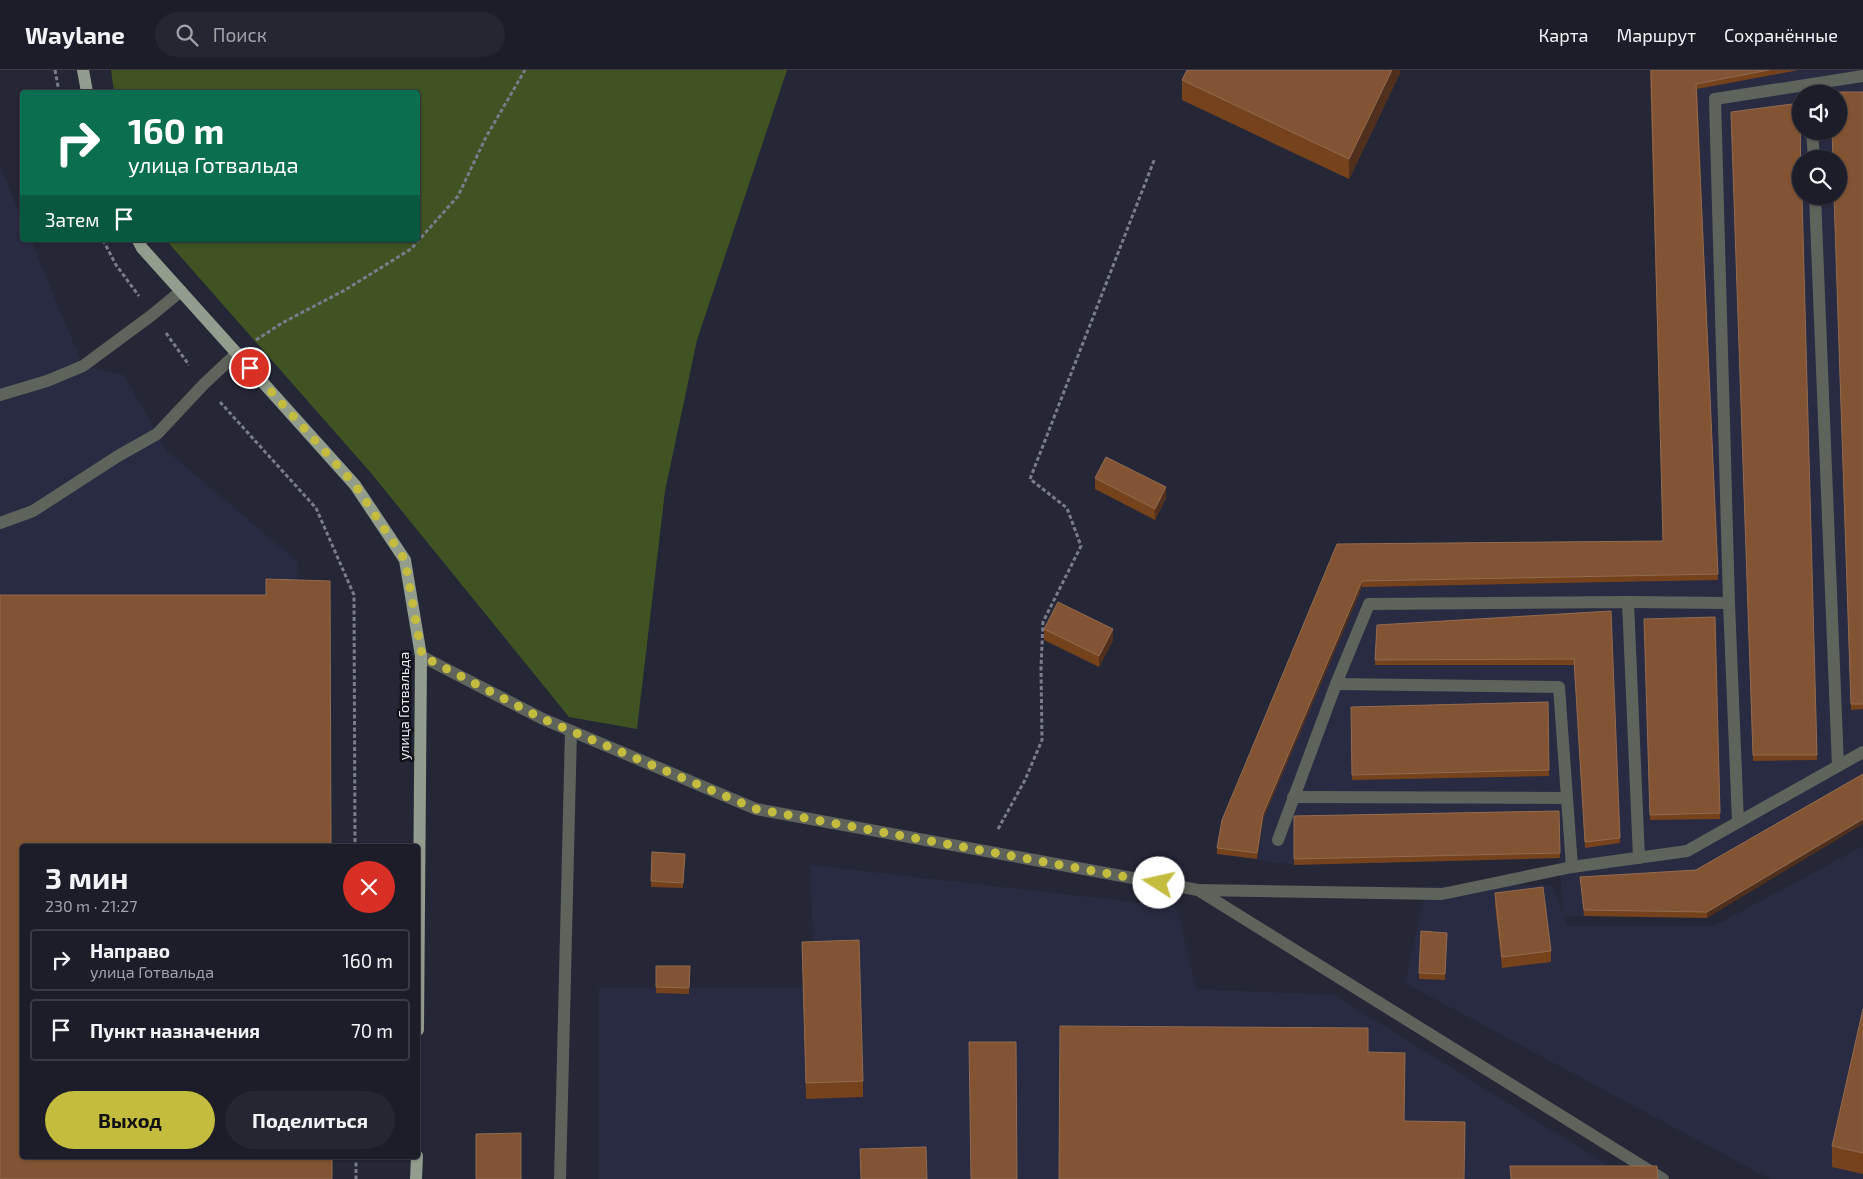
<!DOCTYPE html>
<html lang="ru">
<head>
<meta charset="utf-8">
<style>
	body { margin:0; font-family:"Exo 2",sans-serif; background:#252631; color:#f1f3f6; height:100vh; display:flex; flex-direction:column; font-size:19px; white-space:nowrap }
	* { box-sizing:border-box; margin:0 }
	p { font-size:16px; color:#a0a2a8 }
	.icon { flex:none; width:28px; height:28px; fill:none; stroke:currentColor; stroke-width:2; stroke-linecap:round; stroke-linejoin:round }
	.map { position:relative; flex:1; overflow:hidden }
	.drawer { position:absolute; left:20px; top:774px; width:400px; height:315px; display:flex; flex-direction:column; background:#1c1d29; border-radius:5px; box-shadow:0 1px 4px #0004,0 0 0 1px #3a3b46 }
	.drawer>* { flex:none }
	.banner { position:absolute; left:20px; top:20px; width:400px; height:152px; border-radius:5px; box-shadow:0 1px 4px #0004,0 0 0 1px #3a3b46; background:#0b6e4f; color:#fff; overflow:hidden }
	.controls { position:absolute; left:1792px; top:15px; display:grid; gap:10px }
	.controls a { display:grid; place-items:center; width:55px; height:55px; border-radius:50%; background:#1c1d29; box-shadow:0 1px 4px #0004,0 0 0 1px #3a3b46; font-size:25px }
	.pin { position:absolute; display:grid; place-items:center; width:42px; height:42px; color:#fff; margin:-21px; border:2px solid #fff; border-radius:50%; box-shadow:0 1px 5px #0007 }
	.me { position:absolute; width:55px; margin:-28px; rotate:280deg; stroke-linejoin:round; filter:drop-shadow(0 0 4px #0008) }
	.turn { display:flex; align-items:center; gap:18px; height:105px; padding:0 25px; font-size:22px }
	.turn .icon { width:65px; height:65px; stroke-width:2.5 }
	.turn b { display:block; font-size:35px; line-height:42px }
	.then { display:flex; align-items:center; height:48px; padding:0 25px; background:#0003; gap:10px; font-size:19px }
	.round { display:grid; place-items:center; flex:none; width:52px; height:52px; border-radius:26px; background:#252631 }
	.headline { display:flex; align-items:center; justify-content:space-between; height:85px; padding:0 25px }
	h1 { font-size:30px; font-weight:700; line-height:38px }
	.primary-button { display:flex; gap:10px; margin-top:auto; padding:10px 25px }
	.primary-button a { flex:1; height:58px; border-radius:30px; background:#c4bc3e; color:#111; font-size:20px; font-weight:700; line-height:58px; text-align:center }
	.primary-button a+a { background:#252631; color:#f1f3f6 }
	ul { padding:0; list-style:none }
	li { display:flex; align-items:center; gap:15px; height:62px; margin:0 10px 8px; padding:0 15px; border:2px solid #3a3b46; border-radius:5px }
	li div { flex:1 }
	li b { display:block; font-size:19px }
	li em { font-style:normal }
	header { display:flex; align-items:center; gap:30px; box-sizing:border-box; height:70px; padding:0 25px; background:#1c1d29; border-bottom:1px solid #3a3b46 }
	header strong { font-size:24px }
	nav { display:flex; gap:28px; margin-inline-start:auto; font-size:18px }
	.search { width:350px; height:45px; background:#252631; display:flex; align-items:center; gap:12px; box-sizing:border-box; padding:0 18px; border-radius:28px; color:#a0a2a8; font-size:19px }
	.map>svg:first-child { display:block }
</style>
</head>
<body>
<header>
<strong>Waylane</strong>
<div class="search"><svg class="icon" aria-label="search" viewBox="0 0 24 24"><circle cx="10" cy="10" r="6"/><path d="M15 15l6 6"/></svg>Поиск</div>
<nav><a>Карта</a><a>Маршрут</a><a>Сохранённые</a></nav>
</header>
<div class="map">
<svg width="1863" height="1109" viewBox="0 0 1863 1109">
	<rect width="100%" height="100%" fill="#252737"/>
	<!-- built -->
	<g fill="#292b42" fill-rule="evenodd">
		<path d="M1650,0H1863V754L1707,848L1564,846L1568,856H1714L1863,776V1109H1770L1405,913L1427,816L1552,815L1563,844L1559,788L1295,795L1217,784L1337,479L1663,476ZM1801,24H1839V61H1801ZM1801,89H1839V126H1801Z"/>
		<path d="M0,95L22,150V170H31L83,296L124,305L167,381L298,492L297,543L22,776V1086L0,1109Z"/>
		<path d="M810,795L1177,837L1196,919L1334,925L1630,1109H599V918H815Z"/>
	</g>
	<!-- green -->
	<path fill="#3f5323" d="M111,0H787L697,270L665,421L637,659L569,647L371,403L166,170H418V22H114Z"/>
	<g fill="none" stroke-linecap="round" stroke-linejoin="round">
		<!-- path -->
		<g stroke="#7a7c8a" stroke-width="3" stroke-dasharray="4 2.5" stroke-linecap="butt">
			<path d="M55,0L59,22"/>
			<path d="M103,170L116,195L139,226"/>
			<path d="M166,263L189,295"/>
			<path d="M256,270L282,253L345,220L411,179L458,126L486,67L525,0"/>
			<path d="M220,332L316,438L354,525L355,776"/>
			<path d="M998,759L1025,710L1042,670L1041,598L1043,552L1081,476L1067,438L1030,409L1155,88"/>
			<path d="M356,1086V1109"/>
		</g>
		<!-- lane -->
		<g stroke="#5e635b" stroke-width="12">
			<path d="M1812,61L1814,89"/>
			<path d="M1815,126L1838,696"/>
			<path d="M0,325L47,311L83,296L152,245L181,221"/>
			<path d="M0,453L33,441L118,386L157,364L204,314L237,283"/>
			<path d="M1628,532L1729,533L1738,752"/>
			<path d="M1729,533L1715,29L1863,6"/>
			<path d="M421,586L543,649L756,739L1198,820L1663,1109"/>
			<path d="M1293,727L1567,728"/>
			<path d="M1278,770L1336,614"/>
			<path d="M1572,797L1559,617L1336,614L1369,534L1628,532L1639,788"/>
			<path d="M1198,820L1442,824L1572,797L1687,781L1863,682"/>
			<path d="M560,1109L571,661"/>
		</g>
		<!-- primary -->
		<g stroke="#939d8d" stroke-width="12">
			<path d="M83,0L87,22"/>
			<path d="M138,170L142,178L355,415L405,490L421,586L418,960"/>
			<path d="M416,1109L417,1086"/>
		</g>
	</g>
	<!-- wall -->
	<g fill="#75421c">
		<path d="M1400,0V3L1349,109L1182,30V10Z"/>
		<path d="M1650,0H1799L1697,19L1718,510L1362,517L1263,749L1257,789L1217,784V778L1337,474L1663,471Z"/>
		<path d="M1863,22V639L1851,640L1834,126Z"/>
		<path d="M1731,42L1802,126L1817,690L1753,691Z"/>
		<path d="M1095,408L1166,428L1155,450L1095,419Z"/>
		<path d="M1611,541L1620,773L1585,778L1574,595H1375L1377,555Z"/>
		<path d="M1715,547L1720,749L1650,750L1644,549Z"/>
		<path d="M1044,559L1113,570L1099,597L1044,570Z"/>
		<path d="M1548,632L1549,706L1352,710L1351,637Z"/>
		<path d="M1863,704L1707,848L1584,846L1580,807L1696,800Z"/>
		<path d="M1559,741L1560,788L1294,795V746Z"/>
		<path d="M652,782L685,784L683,818L651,817Z"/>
		<path d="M1495,823L1551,881V892L1502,898L1495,834Z"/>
		<path d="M1421,861L1447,863L1445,910L1419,909Z"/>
		<path d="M802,872L863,1011V1027L806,1029Z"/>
		<path d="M656,896H690L689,924L656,923Z"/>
		<path d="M1863,939V1104L1832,1097V1076Z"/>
	</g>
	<!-- shaded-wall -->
	<g fill="#50301d">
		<path d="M1392,0H1400V3L1349,109V89Z"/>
		<path d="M1166,417V428L1155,450V439Z"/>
		<path d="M1362,511V517L1263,749L1257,789V783L1263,744Z"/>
		<path d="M1113,559V570L1099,597V586Z"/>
		<path d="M1863,749V754L1707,848V842Z"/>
	</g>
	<!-- building -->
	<g fill="#825433" stroke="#916b51">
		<path d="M1187,0H1392L1349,89L1182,10Z"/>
		<path d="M1651,0H1769L1696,14L1718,504L1362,511L1263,744L1257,783L1217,778L1222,750L1337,474L1663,471Z"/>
		<path d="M1830,22H1863V634H1851L1834,126H1839V89H1833L1832,61H1839V24H1830Z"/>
		<path d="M1800,33L1801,126H1802L1817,685H1753L1731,42Z"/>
		<path d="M1106,387L1166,417L1155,439L1095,408Z"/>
		<path d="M266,509L330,511L331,776H22V1086H332V1109H0V525H266Z"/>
		<path d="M1058,532L1113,559L1099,586L1044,559Z"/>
		<path d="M1611,541L1620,768L1585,772L1574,589L1375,590L1377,555Z"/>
		<path d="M1715,547L1720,743L1650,745L1644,549Z"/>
		<path d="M1548,632L1549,700L1352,705L1351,637Z"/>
		<path d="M1863,704V749L1707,842L1584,840L1580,807L1696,800Z"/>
		<path d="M1559,741L1560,783L1294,789V746Z"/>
		<path d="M652,782L685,784L683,813L651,811Z"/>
		<path d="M1543,817L1551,881L1502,887L1495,823Z"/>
		<path d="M1421,861L1447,863L1445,904L1419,903Z"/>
		<path d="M859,870L863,1011L806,1013L802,872Z"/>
		<path d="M656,896H690L689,918L656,917Z"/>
		<path d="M1863,939V1083L1832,1076Z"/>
		<path d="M1060,956L1368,958V982L1405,983L1404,1051L1465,1052L1464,1109H1059Z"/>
		<path d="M969,972H1016L1017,1109H971Z"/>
		<path d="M521,1063V1109H476V1064Z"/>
		<path d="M926,1077L927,1109H861L860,1079Z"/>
		<path d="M1510,1096H1657L1658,1109H1511Z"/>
	</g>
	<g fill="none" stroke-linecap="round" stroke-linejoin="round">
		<!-- route -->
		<path stroke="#c4bc3e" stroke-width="9" stroke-dasharray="0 16.2" d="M250,298L355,415L405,490L422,586L543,649L756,739L1159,813"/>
	</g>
	<g text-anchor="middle" stroke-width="5" stroke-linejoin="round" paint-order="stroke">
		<!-- street labels -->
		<g font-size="14" fill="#e6e8f3" stroke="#0f1018">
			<text transform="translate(404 636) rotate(-90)" y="5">улица Готвальда</text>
		</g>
	</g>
</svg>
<div class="controls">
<a><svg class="icon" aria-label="sound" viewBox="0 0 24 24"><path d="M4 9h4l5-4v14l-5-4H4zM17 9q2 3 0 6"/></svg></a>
<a><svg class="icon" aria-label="search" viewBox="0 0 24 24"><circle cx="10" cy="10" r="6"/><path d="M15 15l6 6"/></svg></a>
</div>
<div class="pin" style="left:250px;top:298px;background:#d93025"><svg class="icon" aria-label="arrive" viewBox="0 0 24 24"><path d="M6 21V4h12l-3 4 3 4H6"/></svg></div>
<svg class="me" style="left:1159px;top:813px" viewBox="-20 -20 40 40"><circle r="19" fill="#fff"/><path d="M0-13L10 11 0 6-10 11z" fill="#c4bc3e"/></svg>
<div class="banner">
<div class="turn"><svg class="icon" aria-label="right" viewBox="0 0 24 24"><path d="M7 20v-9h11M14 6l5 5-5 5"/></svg><div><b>160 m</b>улица Готвальда</div></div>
<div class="then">Затем<svg class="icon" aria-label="arrive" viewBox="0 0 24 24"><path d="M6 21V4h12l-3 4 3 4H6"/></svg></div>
</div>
<section class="drawer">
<div class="headline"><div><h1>3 мин</h1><p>230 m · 21:27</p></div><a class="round" style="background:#d93025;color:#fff"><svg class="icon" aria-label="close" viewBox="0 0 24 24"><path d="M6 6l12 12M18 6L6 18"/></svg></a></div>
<ul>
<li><svg class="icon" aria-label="right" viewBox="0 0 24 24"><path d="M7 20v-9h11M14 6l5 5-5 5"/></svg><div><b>Направо</b><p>улица Готвальда</p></div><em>160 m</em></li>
<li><svg class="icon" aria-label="arrive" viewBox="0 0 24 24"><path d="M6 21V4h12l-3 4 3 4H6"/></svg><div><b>Пункт назначения</b></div><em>70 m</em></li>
</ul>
<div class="primary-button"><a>Выход</a><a>Поделиться</a></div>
</section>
</div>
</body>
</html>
